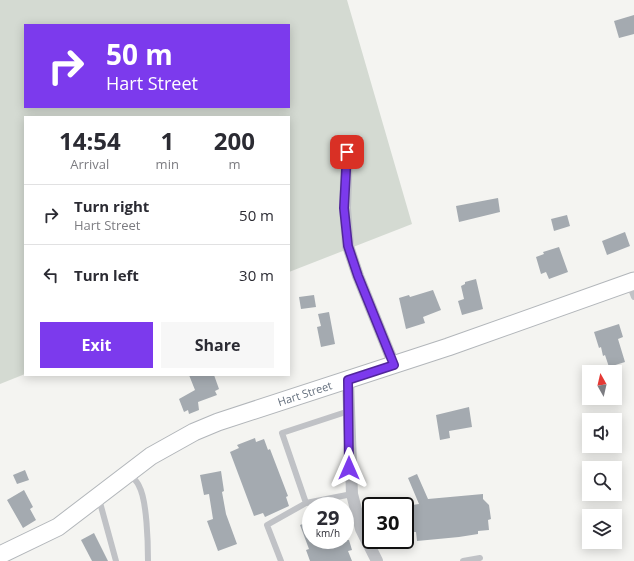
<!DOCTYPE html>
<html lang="en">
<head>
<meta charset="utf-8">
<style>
	body { margin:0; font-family:"Open Sans",sans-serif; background:#f7f7f7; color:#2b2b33; height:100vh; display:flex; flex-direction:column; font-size:15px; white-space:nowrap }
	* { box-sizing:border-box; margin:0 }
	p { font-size:13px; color:#7c7c81 }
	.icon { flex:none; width:22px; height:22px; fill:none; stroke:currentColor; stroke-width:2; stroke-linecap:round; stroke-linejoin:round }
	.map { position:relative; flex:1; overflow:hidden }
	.panel { position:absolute; left:24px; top:116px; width:266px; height:260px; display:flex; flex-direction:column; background:#fff; border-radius:0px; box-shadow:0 2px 10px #0003 }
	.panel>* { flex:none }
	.guide { position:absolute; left:24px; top:24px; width:266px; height:84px; border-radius:0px; box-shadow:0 2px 10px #0003; background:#7c3aed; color:#fff; overflow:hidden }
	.needle { width:26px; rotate:352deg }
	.controls { position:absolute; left:582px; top:365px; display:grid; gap:8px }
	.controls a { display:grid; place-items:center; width:40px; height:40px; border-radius:0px; background:#fff; box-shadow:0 2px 10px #0003; font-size:20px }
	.speed { position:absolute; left:302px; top:497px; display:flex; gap:8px; font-size:20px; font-weight:700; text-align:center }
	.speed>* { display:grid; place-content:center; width:52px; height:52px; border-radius:50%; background:#fff; box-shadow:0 2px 10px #0003; line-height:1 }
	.speed small { font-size:10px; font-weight:400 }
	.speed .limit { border:2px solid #111; border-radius:6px; background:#fff; color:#111 }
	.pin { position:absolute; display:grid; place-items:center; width:34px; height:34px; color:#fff; margin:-17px; border-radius:8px; box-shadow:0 2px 6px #0006 }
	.me { position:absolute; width:44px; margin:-22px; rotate:0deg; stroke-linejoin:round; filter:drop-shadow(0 0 3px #0008) }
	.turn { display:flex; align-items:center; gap:14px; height:84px; padding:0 16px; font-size:18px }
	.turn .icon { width:52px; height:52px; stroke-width:2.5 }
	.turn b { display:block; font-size:28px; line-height:34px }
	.eta { display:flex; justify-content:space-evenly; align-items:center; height:68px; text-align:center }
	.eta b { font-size:24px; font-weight:700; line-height:28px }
	.primary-button { display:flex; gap:8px; margin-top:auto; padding:8px 16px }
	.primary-button a { flex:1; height:46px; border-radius:0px; background:#7c3aed; color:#fff; font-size:16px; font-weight:700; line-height:46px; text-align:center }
	.primary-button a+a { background:#f7f7f7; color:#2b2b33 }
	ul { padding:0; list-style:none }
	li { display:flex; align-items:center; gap:12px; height:60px; padding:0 16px; border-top:1px solid #e1e1e2 }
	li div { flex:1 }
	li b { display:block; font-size:15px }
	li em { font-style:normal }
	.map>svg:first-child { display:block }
</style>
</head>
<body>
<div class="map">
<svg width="634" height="561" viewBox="0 0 634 561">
	<rect width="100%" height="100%" fill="#f4f4f1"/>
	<!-- green -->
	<path fill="#d4dad2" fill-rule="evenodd" d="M0,0H347L412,224L289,272V117H25V374L0,384ZM25,25H289V107H25Z"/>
	<!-- building -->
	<g fill="#a4aab0">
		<path d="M634,15V34L619,38L614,21Z"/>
		<path d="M498,198L500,212L459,222L456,206Z"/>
		<path d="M567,215L570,226L554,231L551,219Z"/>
		<path d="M625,232L630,246L607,255L602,241Z"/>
		<path d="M559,247L568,272L549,279L546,272L541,274L536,257L544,254L543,252Z"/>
		<path d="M476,279L483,309L462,315L458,301L464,299L461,286L465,284V282Z"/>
		<path d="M433,290L441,310L423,317L425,323L406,329L399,298L409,295L410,297Z"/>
		<path d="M314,295L316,307L301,309L299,297Z"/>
		<path d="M329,312L335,344L321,347L317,327L321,326L318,314Z"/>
		<path d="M619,324L623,337L618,339L625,362L609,367L605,355L603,356L601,347L599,348L594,332Z"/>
		<path d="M189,375H214L219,389L215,391L217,395L198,402L199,410L189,414L188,410L184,412L179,399L195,390Z"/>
		<path d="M469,407L472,427L449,431L450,438L440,440L436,415Z"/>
		<path d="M255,438L256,442L264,439L268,450L270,449L288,496L286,497L289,506L265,517L263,513L254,516L230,452L239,448L237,445Z"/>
		<path d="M25,470L29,480L17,484L13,475Z"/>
		<path d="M221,471L224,491L222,492L226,514L237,544L218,551L207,521L213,519L209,494L204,495L200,475Z"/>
		<path d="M417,474L428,499L483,494V499L489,505L491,519L488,520L489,530L478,531V534L459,537L417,541L416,532H413L410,512H413L412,505L419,504L408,478Z"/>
		<path d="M24,490L33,507L30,509L36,520L23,528L7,500Z"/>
		<path d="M311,521V540H349L352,550L348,551L352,561H310L306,550L309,549L300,525Z"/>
		<path d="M94,533L108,561H92L81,540Z"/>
	</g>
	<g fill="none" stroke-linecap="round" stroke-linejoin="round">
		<defs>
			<g id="secondary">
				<path id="s1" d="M0,555L58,527L151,456L194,432L218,422L448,347L634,281"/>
			</g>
		</defs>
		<!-- secondary casing -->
		<use href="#secondary" stroke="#b2b6ba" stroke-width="19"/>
		<!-- lane -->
		<g stroke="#c0c2c6" stroke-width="6">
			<path d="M629,284L634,297"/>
			<path d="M129,473C132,477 137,481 139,486C147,500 148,544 148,561"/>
			<path d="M99,499L116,561"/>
			<path d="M306,503L352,494"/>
			<path d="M281,561L267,525L306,503L282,433L349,411"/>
			<path d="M463,561L480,558"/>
		</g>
		<!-- street -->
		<g stroke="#c0c2c6" stroke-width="12">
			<path d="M347,152L345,208L348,246L358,276L394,365"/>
			<path d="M348,380L352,494L361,529L377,561"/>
		</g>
		<!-- secondary -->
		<use href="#secondary" stroke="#fff" stroke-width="17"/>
	</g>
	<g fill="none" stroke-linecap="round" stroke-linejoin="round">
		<defs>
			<path id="route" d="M347,152L344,208L348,246L358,276L394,365L348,380L349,468"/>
		</defs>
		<!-- route casing -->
		<use href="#route" stroke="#51269a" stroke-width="10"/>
		<!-- route -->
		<use href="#route" stroke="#7c3aed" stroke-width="7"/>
	</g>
	<g text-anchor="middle" stroke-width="4" stroke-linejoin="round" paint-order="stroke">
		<!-- street labels -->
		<g font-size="11" fill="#66717f" stroke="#fff">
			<text dy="4" stroke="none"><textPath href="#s1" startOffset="348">Hart Street</textPath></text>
		</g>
	</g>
</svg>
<div class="controls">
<a><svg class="needle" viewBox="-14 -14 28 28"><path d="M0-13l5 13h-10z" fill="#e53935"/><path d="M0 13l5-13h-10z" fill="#7c7c81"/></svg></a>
<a><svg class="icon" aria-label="sound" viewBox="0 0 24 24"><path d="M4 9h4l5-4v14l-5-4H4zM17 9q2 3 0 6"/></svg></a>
<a><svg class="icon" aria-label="search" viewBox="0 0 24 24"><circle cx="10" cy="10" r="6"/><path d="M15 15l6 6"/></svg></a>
<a><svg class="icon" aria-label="layers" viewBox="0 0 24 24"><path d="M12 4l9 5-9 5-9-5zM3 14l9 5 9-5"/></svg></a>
</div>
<div class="speed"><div>29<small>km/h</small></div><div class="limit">30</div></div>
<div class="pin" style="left:347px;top:152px;background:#d93025"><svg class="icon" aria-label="arrive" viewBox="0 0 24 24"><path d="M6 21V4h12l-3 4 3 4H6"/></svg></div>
<svg class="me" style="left:349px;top:468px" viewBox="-20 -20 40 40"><path d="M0-17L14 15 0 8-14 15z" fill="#7c3aed" stroke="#fff" stroke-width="4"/></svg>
<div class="guide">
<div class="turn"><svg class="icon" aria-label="right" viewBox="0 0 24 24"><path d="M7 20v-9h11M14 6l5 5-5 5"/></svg><div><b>50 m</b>Hart Street</div></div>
</div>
<section class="panel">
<div class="eta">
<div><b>14:54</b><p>Arrival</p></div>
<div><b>1</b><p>min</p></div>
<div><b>200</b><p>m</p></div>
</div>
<ul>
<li><svg class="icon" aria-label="right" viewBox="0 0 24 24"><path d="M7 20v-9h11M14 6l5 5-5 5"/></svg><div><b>Turn right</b><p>Hart Street</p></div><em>50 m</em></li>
<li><svg class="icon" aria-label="left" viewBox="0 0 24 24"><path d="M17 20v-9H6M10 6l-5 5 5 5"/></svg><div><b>Turn left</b></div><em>30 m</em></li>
</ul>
<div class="primary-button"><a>Exit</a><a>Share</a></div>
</section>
</div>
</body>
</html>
